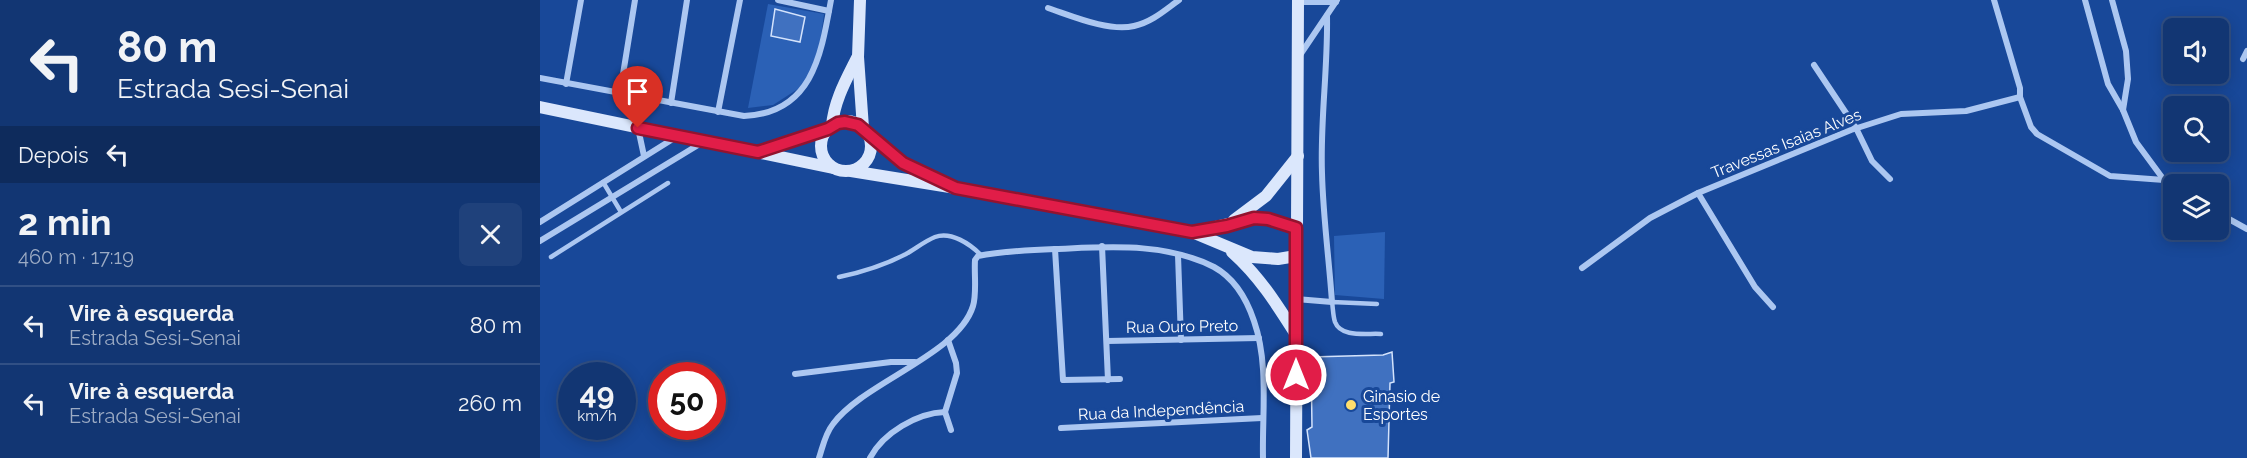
<!DOCTYPE html>
<html lang="pt">
<head>
<meta charset="utf-8">
<style>
	body { margin:0; font-family:Raleway,sans-serif; background:#1f417b; color:#f1f3f6; height:100vh; display:flex; flex-direction:column; font-size:22px; white-space:nowrap }
	* { box-sizing:border-box; margin:0 }
	p { font-size:20px; color:#9cabc4 }
	.icon { flex:none; width:33px; height:33px; fill:none; stroke:currentColor; stroke-width:2; stroke-linecap:round; stroke-linejoin:round }
	.map { position:relative; flex:1; overflow:hidden }
	.side { display:flex; flex-direction:column; background:#123673; width:540px }
	.side>* { flex:none }
	.hud { background:#123673; color:#f1f3f6; overflow:hidden }
	.fabs { position:absolute; left:1623px; top:18px; display:grid; gap:12px }
	.fabs a { display:grid; place-items:center; width:66px; height:66px; border-radius:9px; background:#123673; box-shadow:0 3px 15px #0003,0 0 0 2px #315085; font-size:30px }
	.speed { position:absolute; left:18px; top:362px; display:flex; gap:12px; font-size:30px; font-weight:700; text-align:center }
	.speed>* { display:grid; place-content:center; width:78px; height:78px; border-radius:50%; background:#123673; box-shadow:0 3px 15px #0003,0 0 0 2px #315085; line-height:1 }
	.speed small { font-size:15px; font-weight:400 }
	.speed .limit { border:9px solid #d22; background:#fff; color:#111 }
	.pin { position:absolute; display:grid; place-items:center; width:51px; height:51px; color:#fff; margin:-62px -26px; border-radius:50% 50% 50% 0; rotate:-45deg; box-shadow:0 0 6px #0007 }
	.pin .icon { rotate:45deg }
	.me { position:absolute; width:66px; margin:-33px; rotate:0deg; stroke-linejoin:round; filter:drop-shadow(0 0 4px #0008) }
	.turn { display:flex; align-items:center; gap:21px; height:126px; padding:0 18px; font-size:27px }
	.turn .icon { width:78px; height:78px; stroke-width:2.5 }
	.turn b { display:block; font-size:42px; line-height:51px }
	.then { display:flex; align-items:center; height:57px; padding:0 18px; background:#0003; gap:12px; font-size:22px }
	.round { display:grid; place-items:center; flex:none; width:63px; height:63px; border-radius:9px; background:#1f417b }
	.head { display:flex; align-items:center; justify-content:space-between; height:102px; padding:0 18px }
	h1 { font-size:36px; font-weight:700; line-height:45px }
	ul { padding:0; list-style:none }
	li { display:flex; align-items:center; gap:18px; height:78px; padding:0 18px; border-top:2px solid #315085 }
	li div { flex:1 }
	li b { display:block; font-size:22px }
	li em { font-style:normal }
	main { display:flex; flex:1; min-height:0 }
	.map>svg:first-child { display:block }
</style>
</head>
<body>
<main>
<section class="side">
<div class="hud">
<div class="turn"><svg class="icon" aria-label="left" viewBox="0 0 24 24"><path d="M17 20v-9H6M10 6l-5 5 5 5"/></svg><div><b>80 m</b>Estrada Sesi-Senai</div></div>
<div class="then">Depois<svg class="icon" aria-label="left" viewBox="0 0 24 24"><path d="M17 20v-9H6M10 6l-5 5 5 5"/></svg></div>
</div>
<div class="head"><div><h1>2 min</h1><p>460 m · 17:19</p></div><a class="round"><svg class="icon" aria-label="close" viewBox="0 0 24 24"><path d="M6 6l12 12M18 6L6 18"/></svg></a></div>
<ul>
<li><svg class="icon" aria-label="left" viewBox="0 0 24 24"><path d="M17 20v-9H6M10 6l-5 5 5 5"/></svg><div><b>Vire à esquerda</b><p>Estrada Sesi-Senai</p></div><em>80 m</em></li>
<li><svg class="icon" aria-label="left" viewBox="0 0 24 24"><path d="M17 20v-9H6M10 6l-5 5 5 5"/></svg><div><b>Vire à esquerda</b><p>Estrada Sesi-Senai</p></div><em>260 m</em></li>
</ul>
</section>
<div class="map">
<svg width="1707" height="458" viewBox="0 0 1707 458">
	<rect width="100%" height="100%" fill="#184899"/>
	<!-- green -->
	<g fill="#2b61b6">
		<path d="M228,4L284,14L278,58L261,87L233,105L208,108Z"/>
		<path d="M845,232L844,299L795,295L794,236Z"/>
	</g>
	<!-- building -->
	<g fill="#4071c0" stroke="#d4e3fc" stroke-width="1.5">
		<path d="M235,9L265,17L260,42L231,36Z"/>
		<path d="M852,352L854,382L850,383L848,458H771L767,430L772,427L771,357L843,355Z"/>
	</g>
	<g fill="none" stroke-linecap="round" stroke-linejoin="round">
		<!-- lane -->
		<g stroke="#acc7f1" stroke-width="4.5">
			<path d="M63,182L81,212"/>
			<path d="M11,257L128,183"/>
			<path d="M299,277C323,272 345,265 366,254C375,249 385,241 395,237C411,231 430,244 441,255"/>
			<path d="M837,304L792,302C793,308 793,316 795,322C801,338 827,333 841,334"/>
		</g>
		<!-- street -->
		<g stroke="#acc7f1" stroke-width="6">
			<path d="M238,0L289,11"/>
			<path d="M1454,0L1480,88V97L1491,127L1497,134L1570,176L1624,180"/>
			<path d="M1545,0L1568,84L1583,110L1596,142L1624,180L1634,186"/>
			<path d="M1572,0L1586,51L1588,79L1583,110"/>
			<path d="M758,2H796"/>
			<path d="M508,8C532,16 569,32 594,26C612,22 625,10 639,0"/>
			<path d="M760,55L797,0"/>
			<path d="M1703,59L1707,51"/>
			<path d="M1274,65L1316,128L1332,161L1350,179"/>
			<path d="M0,78L204,116C272,113 281,56 291,0"/>
			<path d="M26,84L41,0"/>
			<path d="M80,93L95,0"/>
			<path d="M131,103L147,0"/>
			<path d="M178,112L200,0"/>
			<path d="M98,128L104,156"/>
			<path d="M1158,193L1215,287L1233,307"/>
			<path d="M1678,213L1707,229"/>
			<path d="M0,222L136,137"/>
			<path d="M0,241L163,142"/>
			<path d="M562,246L568,380"/>
			<path d="M515,249L523,380L580,379"/>
			<path d="M638,255L641,340"/>
			<path d="M1042,268L1110,218L1158,193L1311,130L1361,114L1426,111L1480,97"/>
			<path d="M756,299L792,302C789,259 783,216 782,173C780,121 788,69 787,16"/>
			<path d="M408,340L416,363L417,373L405,412L411,430"/>
			<path d="M567,341L719,338"/>
			<path d="M255,374L351,362H375"/>
			<path d="M521,428L722,418"/>
			<path d="M279,458C283,446 285,434 293,424C324,382 418,355 433,306C437,293 434,274 435,260L438,256C463,251 490,250 516,249C568,247 625,242 674,267C694,278 707,300 714,321C729,364 722,413 723,458"/>
			<path d="M330,458C343,433 377,413 405,412"/>
		</g>
		<!-- secondary -->
		<g stroke="#dbe7fc" stroke-width="12">
			<path d="M320,0L318,57L323,128"/>
			<path d="M0,107L293,168"/>
			<circle cx="306" cy="146" r="25"/>
			<path d="M292,126C294,101 306,80 317,58"/>
			<path d="M328,135L363,163L404,182"/>
			<path d="M219,151L288,129"/>
			<path d="M311,171L416,188L652,232L712,257L738,259L756,256"/>
			<path d="M694,220L726,196L758,156"/>
			<path d="M653,232L714,218L728,219L756,228"/>
			<path d="M692,252C719,276 736,303 755,333"/>
			<path d="M756,458L758,0"/>
		</g>
	</g>
	<g fill="none" stroke-linecap="round" stroke-linejoin="round">
		<defs>
			<path id="route" d="M98,128L218,152L288,129L298,123L305,122L318,125L363,163L416,188L652,232L687,226L714,218L728,219L756,228V375"/>
		</defs>
		<!-- route casing -->
		<use href="#route" stroke="#92132f" stroke-width="15"/>
		<!-- route -->
		<use href="#route" stroke="#e11d48" stroke-width="10"/>
	</g>
	<!-- markers -->
	<circle fill="#ffde6d" stroke="#184899" stroke-width="2" cx="811" cy="405" r="6"/>
	<g text-anchor="middle" stroke-width="6" stroke-linejoin="round" paint-order="stroke">
		<!-- street labels -->
		<g font-size="16" fill="#fff" stroke="#184899">
			<text transform="translate(1246 143) rotate(-22)" y="6">Travessas Isaias Alves</text>
			<text transform="translate(642 326) rotate(-1)" y="6">Rua Ouro Preto</text>
			<text transform="translate(621 410) rotate(-3)" y="6">Rua da Independência</text>
		</g>
		<!-- poi labels -->
		<g font-size="16" fill="#fff" stroke="#184899" text-anchor="start">
			<text x="823" y="402">Ginasio de<tspan x="823" dy="18">Esportes</tspan></text>
		</g>
	</g>
</svg>
<div class="fabs">
<a><svg class="icon" aria-label="sound" viewBox="0 0 24 24"><path d="M4 9h4l5-4v14l-5-4H4zM17 9q2 3 0 6"/></svg></a>
<a><svg class="icon" aria-label="search" viewBox="0 0 24 24"><circle cx="10" cy="10" r="6"/><path d="M15 15l6 6"/></svg></a>
<a><svg class="icon" aria-label="layers" viewBox="0 0 24 24"><path d="M12 4l9 5-9 5-9-5zM3 14l9 5 9-5"/></svg></a>
</div>
<div class="speed"><div>49<small>km/h</small></div><div class="limit">50</div></div>
<div class="pin" style="left:98px;top:128px;background:#d93025"><svg class="icon" aria-label="arrive" viewBox="0 0 24 24"><path d="M6 21V4h12l-3 4 3 4H6"/></svg></div>
<svg class="me" style="left:756px;top:375px" viewBox="-20 -20 40 40"><circle r="17" fill="#e11d48" stroke="#fff" stroke-width="3"/><path d="M0-11L8 9 0 5-8 9z" fill="#fff"/></svg>
</div>
</main>
</body>
</html>
